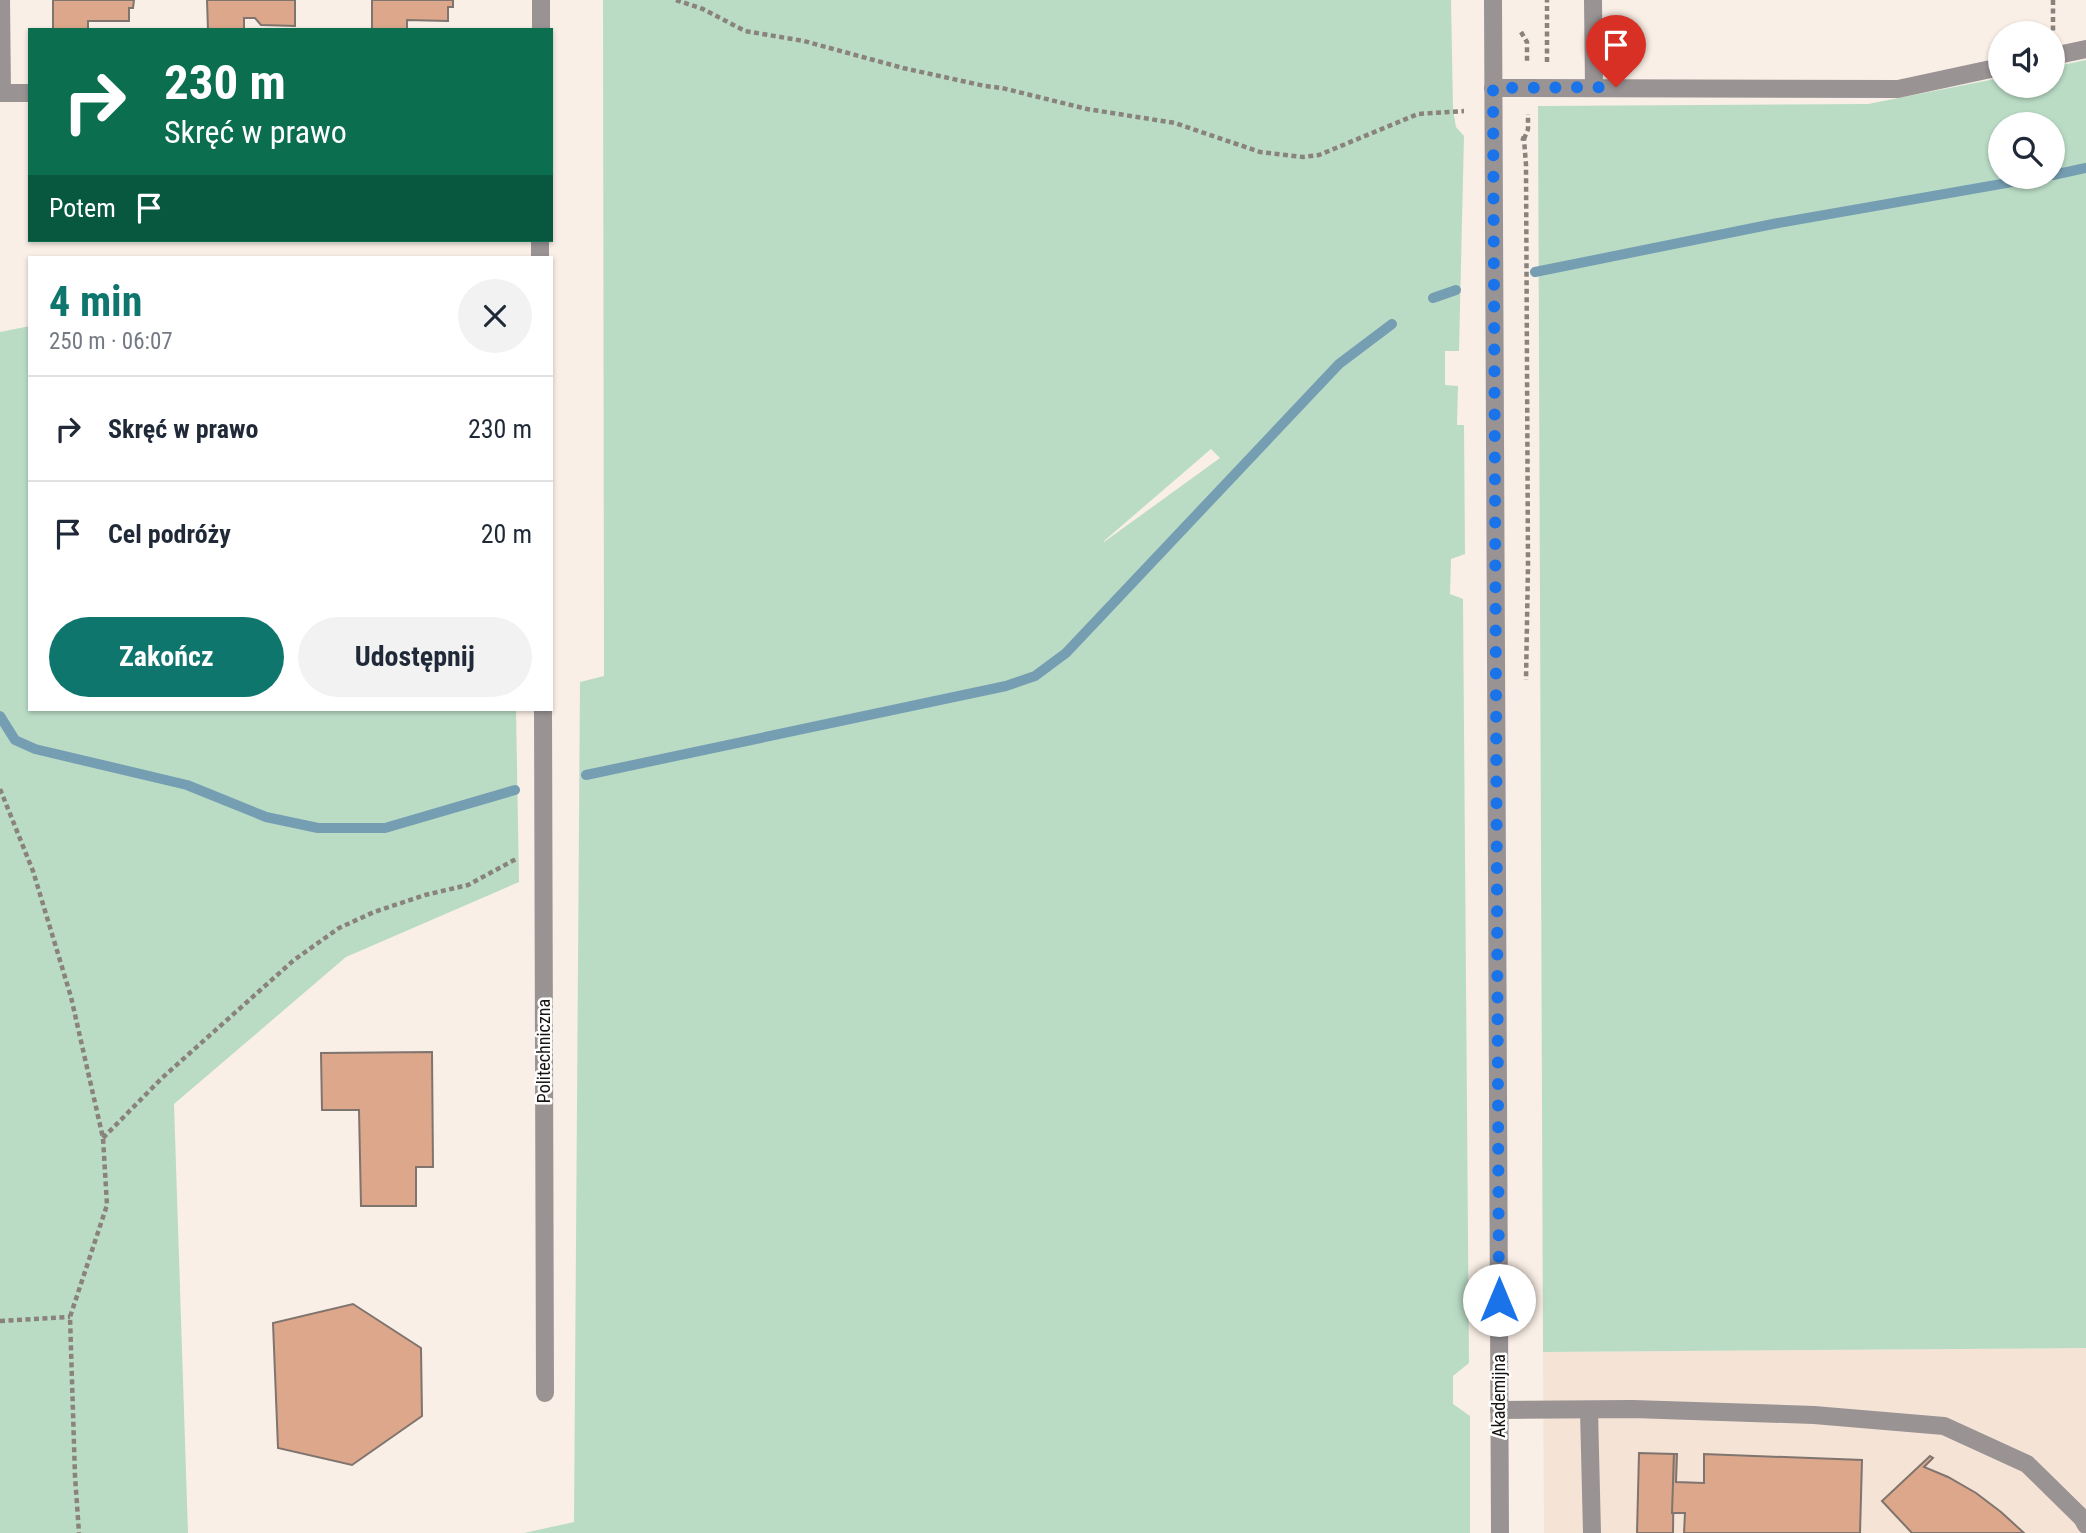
<!DOCTYPE html>
<html lang="pl">
<head>
<meta charset="utf-8">
<style>
	body { margin:0; font-family:"Roboto Condensed",sans-serif; background:#f2f2f3; color:#1f2937; height:100vh; display:flex; flex-direction:column; font-size:26px; white-space:nowrap }
	* { box-sizing:border-box; margin:0 }
	p { font-size:23px; color:#747a83 }
	.icon { flex:none; width:38px; height:38px; fill:none; stroke:currentColor; stroke-width:2; stroke-linecap:round; stroke-linejoin:round }
	.map { position:relative; flex:1; overflow:hidden }
	.sheet { position:absolute; left:28px; top:256px; width:525px; height:455px; display:flex; flex-direction:column; background:#fff; border-radius:0px; box-shadow:0 2px 5px #0004 }
	.sheet>* { flex:none }
	.guide { position:absolute; left:28px; top:28px; width:525px; height:214px; border-radius:0px; box-shadow:0 2px 5px #0004; background:#0b6e4f; color:#fff; overflow:hidden }
	.fabs { position:absolute; left:1988px; top:21px; display:grid; gap:14px }
	.fabs a { display:grid; place-items:center; width:77px; height:77px; border-radius:50%; background:#fff; box-shadow:0 2px 5px #0004; font-size:35px }
	.pin { position:absolute; display:grid; place-items:center; width:60px; height:60px; color:#fff; margin:-72px -30px; border-radius:50% 50% 50% 0; rotate:-45deg; box-shadow:0 0 7px #0007 }
	.pin .icon { rotate:45deg }
	.me { position:absolute; width:77px; margin:-38px; rotate:0deg; stroke-linejoin:round; filter:drop-shadow(0 0 5px #0008) }
	.turn { display:flex; align-items:center; gap:24px; height:147px; padding:0 21px; font-size:32px }
	.turn .icon { width:91px; height:91px; stroke-width:2.5 }
	.turn b { display:block; font-size:49px; line-height:60px }
	.then { display:flex; align-items:center; height:66px; padding:0 21px; background:#0003; gap:14px; font-size:26px }
	.round { display:grid; place-items:center; flex:none; width:74px; height:74px; border-radius:37px; background:#f2f2f3 }
	.head { display:flex; align-items:center; justify-content:space-between; height:119px; padding:0 21px }
	h1 { font-size:42px; font-weight:700; line-height:52px; color:#0f766e }
	.button { display:flex; gap:14px; margin-top:auto; padding:14px 21px }
	.button a { flex:1; height:80px; border-radius:42px; background:#0f766e; color:#fff; font-size:28px; font-weight:700; line-height:80px; text-align:center }
	.button a+a { background:#f2f2f3; color:#1f2937 }
	ul { padding:0; list-style:none }
	li { display:flex; align-items:center; gap:21px; height:105px; padding:0 21px; border-top:2px solid #e0e1e3 }
	li div { flex:1 }
	li b { display:block; font-size:26px }
	li em { font-style:normal }
	.map>svg:first-child { display:block }
</style>
</head>
<body>
<div class="map">
<svg width="2086" height="1533" viewBox="0 0 2086 1533">
	<rect width="100%" height="100%" fill="#faefe6"/>
	<!-- built -->
	<path fill="#f5e3d6" d="M2086,1348V1533H1544L1543,1352Z"/>
	<!-- green -->
	<g fill="#badcc5" fill-rule="evenodd">
		<path d="M603,0H1451L1453,109L1456,127L1464,136L1459,351H1445V385L1458,386L1457,425H1464L1465,554L1451,559L1450,594L1463,599L1469,1363L1453,1376V1404L1470,1416V1533H524L574,1522L580,682L604,676ZM1211,449L1220,458L1104,542V541Z"/>
		<path d="M2086,60V1348L1543,1352L1538,106L1868,104L2000,78V86H2053V67ZM2000,124H2053V177H2000Z"/>
		<path d="M30,326V709H516L519,882L346,957L174,1104L188,1533H0V332Z"/>
	</g>
	<g fill="none" stroke-linecap="round" stroke-linejoin="round">
		<!-- stream -->
		<g stroke="#769eb3" stroke-width="10">
			<path d="M2053,175L2086,168"/>
			<path d="M1535,272L1778,223L2041,177"/>
			<path d="M1433,298L1456,290"/>
			<path d="M0,716L15,740L35,749L187,785L266,817L318,828H385L515,790"/>
			<path d="M586,775L1006,686L1035,676L1066,653L1339,364L1392,324"/>
		</g>
	</g>
	<!-- building -->
	<g fill="#dda78b" stroke="#7f746e" stroke-width="2">
		<path d="M53,0H134L133,8H129V21H88V30H53Z"/>
		<path d="M207,0H295V26L261,25L255,18H244V30H208Z"/>
		<path d="M372,0H453V7H448V21L407,20V30H372Z"/>
		<path d="M432,1052L433,1167H416V1206H361L359,1110H322L321,1053Z"/>
		<path d="M353,1304L421,1348L422,1416L352,1465L278,1448L273,1323Z"/>
		<path d="M1639,1453L1674,1454L1673,1533H1637Z"/>
		<path d="M1674,1454H1677L1676,1482L1704,1483V1454L1862,1460L1860,1533H1684L1685,1513H1672Z"/>
		<path d="M1930,1456L1933,1458L1924,1467L1948,1477L1976,1493L2001,1512L2024,1533H1912L1882,1501Z"/>
	</g>
	<g fill="none" stroke-linecap="round" stroke-linejoin="round">
		<!-- path -->
		<g stroke="#8a827c" stroke-width="4.5" stroke-dasharray="5 3.5" stroke-linecap="butt">
			<path d="M676,0L703,9L745,31L804,41L903,68L985,86L1002,88L1087,109L1175,123L1260,152L1303,157L1319,155L1418,114L1464,111"/>
			<path d="M2053,0V31"/>
			<path d="M1521,32L1527,42V64"/>
			<path d="M1547,62V0"/>
			<path d="M1521,138L1524,139L1526,165L1528,565L1526,680"/>
			<path d="M1524,139L1528,129V114"/>
			<path d="M0,789L33,871L71,997L103,1138L107,1205L70,1317L75,1476L79,1533"/>
			<path d="M103,1138L162,1078L294,960L339,928L374,912L425,895L468,885L516,859"/>
			<path d="M0,1321L70,1317"/>
		</g>
		<!-- minor -->
		<g stroke="#999394" stroke-width="18">
			<path d="M1,0L2,93H30"/>
			<path d="M1493,0L1500,1533"/>
			<path d="M1593,0L1594,87"/>
			<path d="M541,30V0"/>
			<path d="M2053,56L2086,49"/>
			<path d="M1493,88L1898,89L2000,67"/>
			<path d="M540,240V257"/>
			<path d="M543,709L545,1393"/>
			<path d="M1499,1410L1633,1409L1814,1415L1944,1426L2027,1464L2082,1518L2086,1525"/>
			<path d="M1589,1410L1592,1533"/>
		</g>
	</g>
	<g fill="none" stroke-linecap="round" stroke-linejoin="round">
		<!-- route -->
		<path stroke="#1a73e8" stroke-width="12" stroke-dasharray="0 21.6" d="M1499,1300L1493,88L1616,87"/>
	</g>
	<g text-anchor="middle" stroke-width="5" stroke-linejoin="round" paint-order="stroke">
		<!-- street labels -->
		<g font-size="18" fill="#171310" stroke="#fff">
			<text transform="translate(544 1051) rotate(-90)" y="6">Politechniczna</text>
			<text transform="translate(1499 1396) rotate(-90)" y="6">Akademijna</text>
		</g>
	</g>
</svg>
<div class="fabs">
<a><svg class="icon" aria-label="sound" viewBox="0 0 24 24"><path d="M4 9h4l5-4v14l-5-4H4zM17 9q2 3 0 6"/></svg></a>
<a><svg class="icon" aria-label="search" viewBox="0 0 24 24"><circle cx="10" cy="10" r="6"/><path d="M15 15l6 6"/></svg></a>
</div>
<div class="pin" style="left:1616px;top:87px;background:#d93025"><svg class="icon" aria-label="arrive" viewBox="0 0 24 24"><path d="M6 21V4h12l-3 4 3 4H6"/></svg></div>
<svg class="me" style="left:1499px;top:1300px" viewBox="-20 -20 40 40"><circle r="19" fill="#fff"/><path d="M0-13L10 11 0 6-10 11z" fill="#1a73e8"/></svg>
<div class="guide">
<div class="turn"><svg class="icon" aria-label="right" viewBox="0 0 24 24"><path d="M7 20v-9h11M14 6l5 5-5 5"/></svg><div><b>230 m</b>Skręć w prawo</div></div>
<div class="then">Potem<svg class="icon" aria-label="arrive" viewBox="0 0 24 24"><path d="M6 21V4h12l-3 4 3 4H6"/></svg></div>
</div>
<section class="sheet">
<div class="head"><div><h1>4 min</h1><p>250 m · 06:07</p></div><a class="round"><svg class="icon" aria-label="close" viewBox="0 0 24 24"><path d="M6 6l12 12M18 6L6 18"/></svg></a></div>
<ul>
<li><svg class="icon" aria-label="right" viewBox="0 0 24 24"><path d="M7 20v-9h11M14 6l5 5-5 5"/></svg><div><b>Skręć w prawo</b></div><em>230 m</em></li>
<li><svg class="icon" aria-label="arrive" viewBox="0 0 24 24"><path d="M6 21V4h12l-3 4 3 4H6"/></svg><div><b>Cel podróży</b></div><em>20 m</em></li>
</ul>
<div class="button"><a>Zakończ</a><a>Udostępnij</a></div>
</section>
</div>
</body>
</html>
